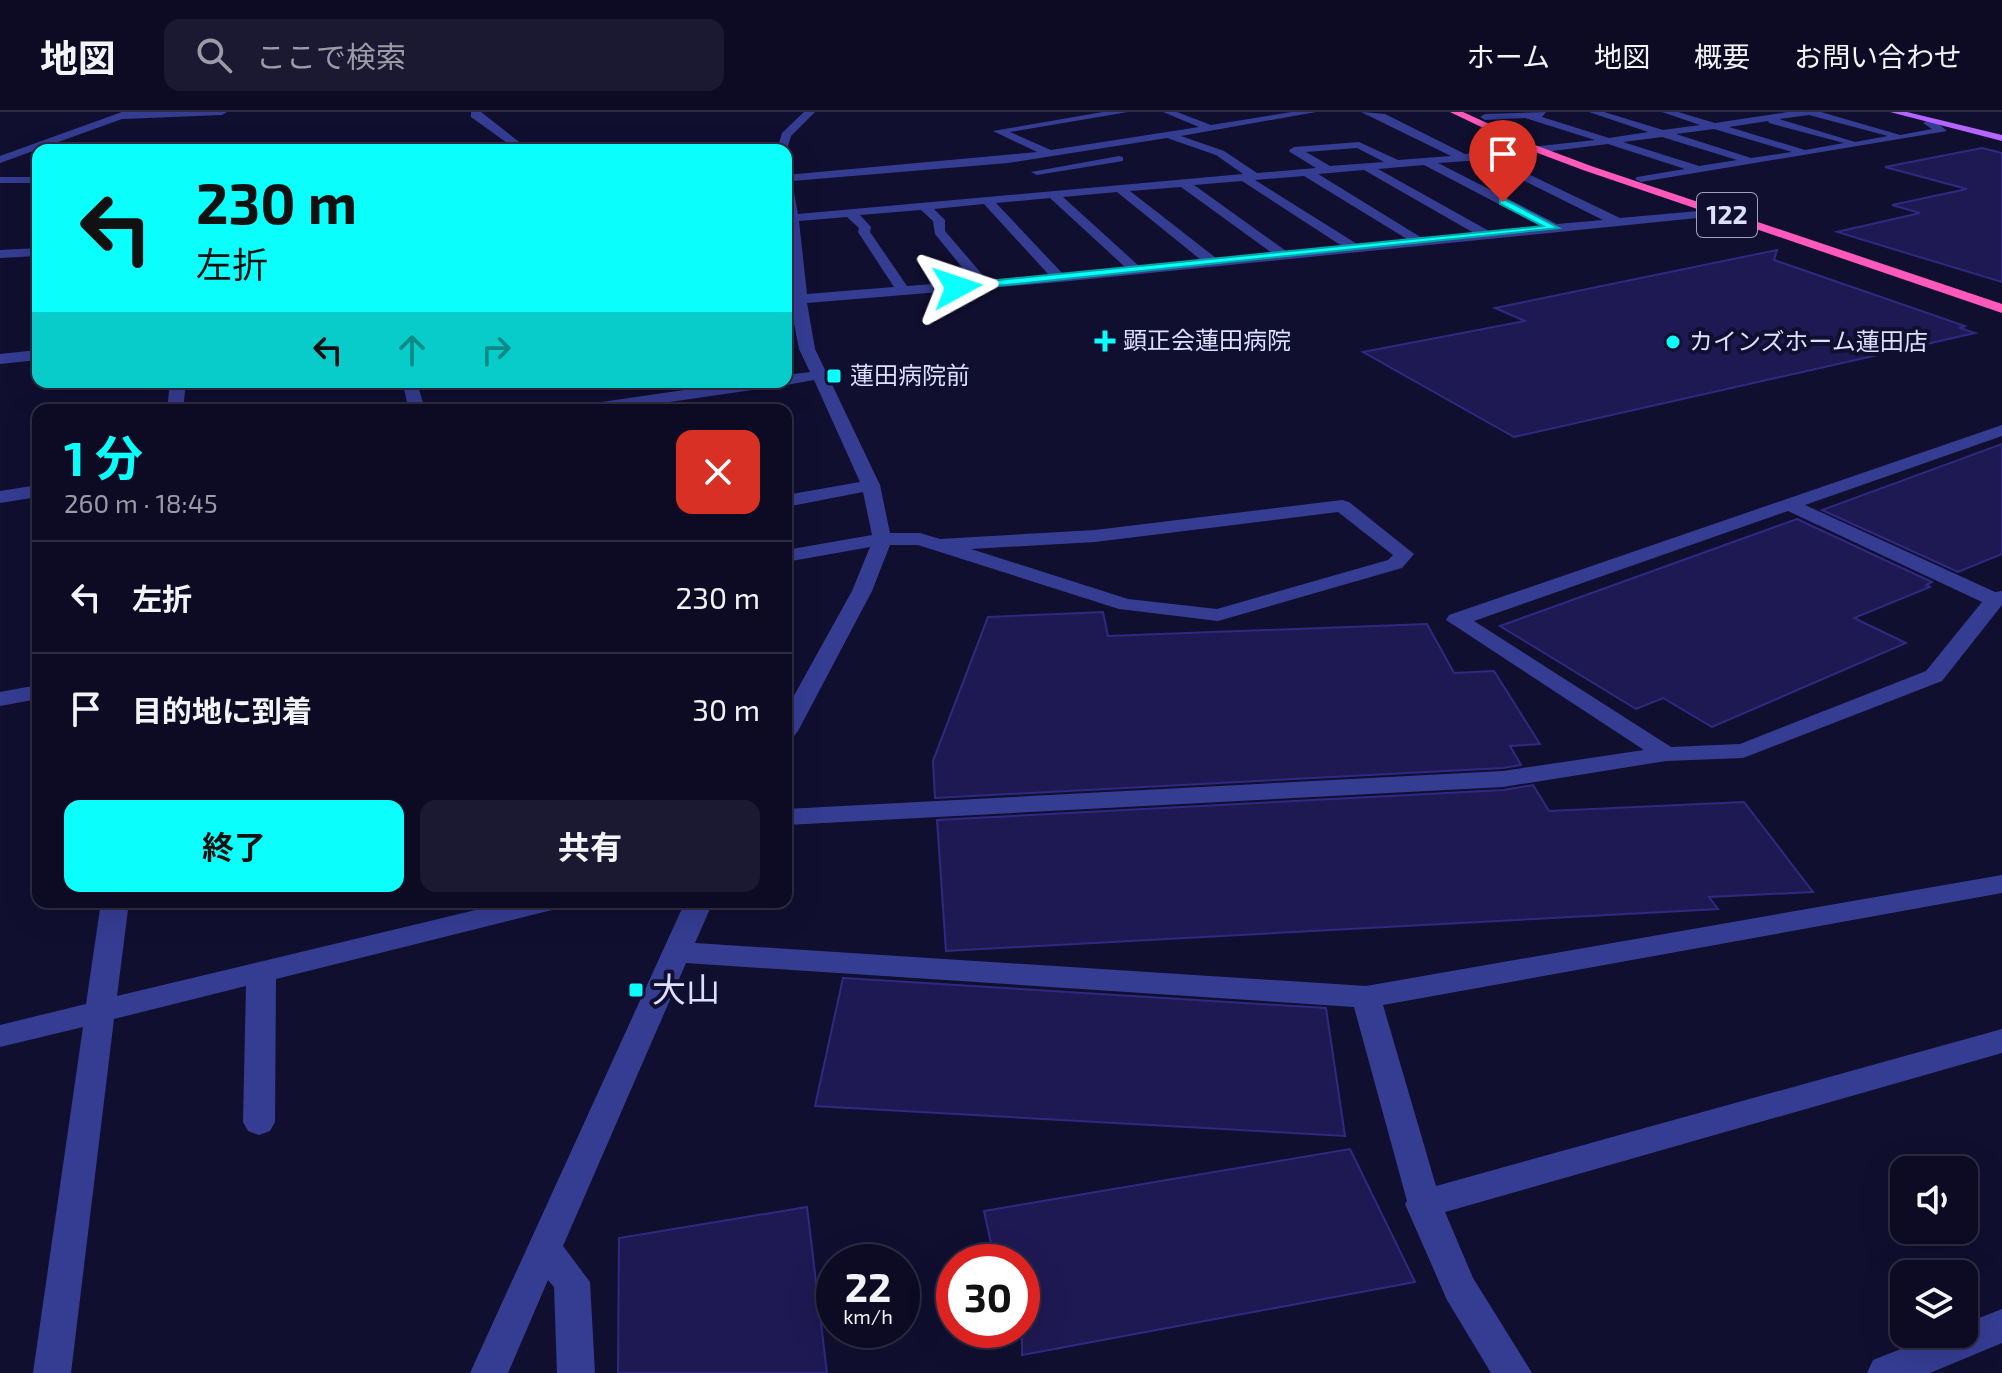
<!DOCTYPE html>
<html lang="ja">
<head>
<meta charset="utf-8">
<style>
	body { margin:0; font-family:"Exo 2","Noto Sans JP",sans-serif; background:#1b1931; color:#f1f3f6; height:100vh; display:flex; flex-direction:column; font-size:30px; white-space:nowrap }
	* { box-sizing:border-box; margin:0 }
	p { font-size:26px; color:#9a9ba6 }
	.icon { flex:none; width:44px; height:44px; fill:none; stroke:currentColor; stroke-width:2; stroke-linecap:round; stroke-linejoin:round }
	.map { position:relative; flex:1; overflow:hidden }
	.sheet { position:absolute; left:32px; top:292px; width:760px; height:504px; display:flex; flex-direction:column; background:#0d0b24; border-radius:16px; box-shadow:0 8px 32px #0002,0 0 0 2px #2d2b41 }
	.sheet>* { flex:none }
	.banner { position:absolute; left:32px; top:32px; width:760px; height:244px; border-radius:16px; box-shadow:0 8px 32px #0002,0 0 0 2px #2d2b41; background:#0afffc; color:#111; overflow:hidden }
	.controls { position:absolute; left:1890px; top:1044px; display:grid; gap:16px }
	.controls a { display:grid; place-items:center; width:88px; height:88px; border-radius:16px; background:#0d0b24; box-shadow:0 8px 32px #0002,0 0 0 2px #2d2b41; font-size:40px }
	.speed { position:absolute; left:816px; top:1132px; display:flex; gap:16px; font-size:40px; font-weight:700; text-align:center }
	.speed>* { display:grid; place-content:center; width:104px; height:104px; border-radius:50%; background:#0d0b24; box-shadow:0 8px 32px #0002,0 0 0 2px #2d2b41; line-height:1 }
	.speed small { font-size:20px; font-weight:400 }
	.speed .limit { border:12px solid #d22; background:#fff; color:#111 }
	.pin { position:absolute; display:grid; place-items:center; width:68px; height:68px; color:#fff; margin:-82px -34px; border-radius:50% 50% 50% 0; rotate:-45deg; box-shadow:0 0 8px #0007 }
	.pin .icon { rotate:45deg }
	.me { position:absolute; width:88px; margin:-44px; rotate:85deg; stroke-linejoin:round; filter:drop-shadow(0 0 6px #0008) }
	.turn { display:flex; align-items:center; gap:28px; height:168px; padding:0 32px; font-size:36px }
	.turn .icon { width:104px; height:104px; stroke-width:2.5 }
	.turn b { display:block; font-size:56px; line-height:68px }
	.lanes { display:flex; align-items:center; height:76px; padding:0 32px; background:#0003; justify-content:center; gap:40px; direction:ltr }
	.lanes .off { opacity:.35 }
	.round { display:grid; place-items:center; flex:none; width:84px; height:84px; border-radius:16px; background:#1b1931 }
	.overview { display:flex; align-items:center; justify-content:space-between; height:136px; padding:0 32px }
	h1 { font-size:48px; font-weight:700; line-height:60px; color:#0afffc }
	.action { display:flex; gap:16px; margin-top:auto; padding:16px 32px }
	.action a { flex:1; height:92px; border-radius:16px; background:#0afffc; color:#111; font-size:32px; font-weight:700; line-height:92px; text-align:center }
	.action a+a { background:#1b1931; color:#f1f3f6 }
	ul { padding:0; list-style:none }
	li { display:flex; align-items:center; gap:24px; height:112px; padding:0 32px; border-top:2px solid #2d2b41 }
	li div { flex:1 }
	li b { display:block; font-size:30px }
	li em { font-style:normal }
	header { display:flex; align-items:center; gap:48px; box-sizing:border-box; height:112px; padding:0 40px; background:#0d0b24; border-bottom:2px solid #2d2b41 }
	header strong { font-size:38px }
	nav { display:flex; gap:44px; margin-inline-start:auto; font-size:28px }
	.search { width:560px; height:72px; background:#1b1931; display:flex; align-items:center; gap:20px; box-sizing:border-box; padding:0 28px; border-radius:16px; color:#9a9ba6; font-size:30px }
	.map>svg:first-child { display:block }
</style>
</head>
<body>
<header>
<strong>地図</strong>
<div class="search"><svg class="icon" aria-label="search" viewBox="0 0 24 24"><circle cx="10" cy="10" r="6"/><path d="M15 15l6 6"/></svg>ここで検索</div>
<nav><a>ホーム</a><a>地図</a><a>概要</a><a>お問い合わせ</a></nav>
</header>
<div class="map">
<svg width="2002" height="1261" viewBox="0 0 2002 1261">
	<rect width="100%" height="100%" fill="#110f30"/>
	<!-- building -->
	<g fill="#1e1953" stroke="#302981" stroke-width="2">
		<path d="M1982,36L2002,41V170L1837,120L1920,101L1892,93L1967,77L1885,55Z"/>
		<path d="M1777,138L1774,148L1965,214L1960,216L1975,221L1514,325L1363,240L1525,209L1495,196Z"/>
		<path d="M2002,332V442L1958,460L1822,398Z"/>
		<path d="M1797,407L1932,470L1926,473L1930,475L1854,506L1906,531L1712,615L1663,586L1636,597L1500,514Z"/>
		<path d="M1103,500L1108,524L1427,512L1454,561L1494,559L1540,632L1510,634L1521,653L1503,656L935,686L933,649L988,505Z"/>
		<path d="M1533,673L1549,699L1744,690L1813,780L1709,785L1718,797L946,839L937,708L1503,678Z"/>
		<path d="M843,866L1326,896L1345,1024L815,994Z"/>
		<path d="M1350,1037L1415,1170L1022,1243V1150H995L984,1099Z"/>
		<path d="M807,1095L827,1261H618L619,1126Z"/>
	</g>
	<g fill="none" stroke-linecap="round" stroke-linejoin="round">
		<!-- minor -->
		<g fill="#353d93" fill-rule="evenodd">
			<path d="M122,0H227L222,3L122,7L0,51V44Z"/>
			<path d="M471,0H481L528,37L429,38L434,35L510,33L471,5Z"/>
			<path d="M804,0H815L791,24L786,40L777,38L782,21Z"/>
			<path d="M1103,0H1128L1010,20L1051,38L1199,15L1163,0H1177L1211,13L1292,0H1316L1181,24L1224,39L1257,61L1316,56L1290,40L1289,38L1294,35L1359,30L1398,48L1451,44L1361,0L1385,2L1465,42L1595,28L1525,6L1485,8L1480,5L1485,2L1546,0L1542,5L1609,26L1648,20L1589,0H1604L1663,18L1700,13L1662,0H1678L1715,11L1788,0H1821L1900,23L1932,17L1923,11L1932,6L1947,19L1641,70L1635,67L1637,65L1685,57L1608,32L1495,46L1620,106L1721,97L1723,100L1717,104L1060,170L807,191L815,237L880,373L890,421H920L940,427L1095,418L1342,388L1349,390L1414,442L1402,456L1218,509L1119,497L918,433H890L872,479L798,619L794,624L786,626V598L852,479L870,435L786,450V438L872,423L863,380L786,395V383L860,370L814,268L786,273L780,270L772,275L615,298H573L581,293L739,270H786V263L810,260L799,237L794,211L786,63L1037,40L993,19ZM1809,3L1888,24L1855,30L1779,7ZM1768,9L1769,11L1844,31L1805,38L1729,15ZM1714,17L1792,40L1751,46L1676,22ZM1662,25L1737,48L1699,54L1623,30ZM1167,26L1216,43L1243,62L798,102L792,69L1008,51ZM1357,36L1384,50L1330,54L1306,40ZM1482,48L1603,108L1557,112L1438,51ZM1424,53L1541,114L1489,119L1378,57ZM1364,58L1474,121L1422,126L1318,62ZM1304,64L1407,127L1357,132L1255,68ZM1242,69L1342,134L1286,139L1194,73ZM1181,75L1272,141L1216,146L1130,79ZM1117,80L1201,148L1139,154L1063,85ZM1050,86L1125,155L1063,162L996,91ZM984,92L1049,163L987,168L945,119V108L934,97ZM921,98L933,109L935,122L973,169L907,174L870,120L871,115L860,103ZM847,105L859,116L858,120L894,175L807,182L799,109ZM1338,400L1393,443L1388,448L1217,497L1128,487L971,437L1095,430Z"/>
			<path d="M1119,44L1123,45V49L1037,63L1031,60Z"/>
			<rect x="0" y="65" width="38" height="6"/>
			<path d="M38,136V144L0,146V138Z"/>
			<path d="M38,238V248L0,252V242Z"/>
			<path d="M170,270H186L183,298H167Z"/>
			<path d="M405,270H417L425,298H409L403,273Z"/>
			<path d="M2002,313V324L1805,393L1995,480L2002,479V493L1942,569L1743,646L1666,649L1503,675L786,713V697L1503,659L1644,638L1446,508L1449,503ZM1788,399L1982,490L1926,559L1740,632L1671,635L1474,509Z"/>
			<path d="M38,373V385L0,391V379Z"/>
			<path d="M38,573V587L0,594V580Z"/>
			<path d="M2002,763V781L1383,893L1436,1074L2002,917V941L1445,1100L1473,1166L1532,1261H1491L1447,1188L1405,1092L1407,1089L1354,895L686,851L563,1134L590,1170L595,1261H557L554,1175L548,1168L508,1261H470L685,790H713L695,831L1366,874Z"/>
			<path d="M101,790H129L117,884L509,790H562L558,797L548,799L276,867L275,1010L270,1019L259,1023L248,1019L243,1010L246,874L114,907L71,1261H33L83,915L0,935V913L86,892Z"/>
			<path d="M2002,1197V1231L1930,1261H1867L1873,1248L1939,1222H1964V1212Z"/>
		</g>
		<!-- major -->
		<path fill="#b465ff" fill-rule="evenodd" d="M1890,0H1907L2002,23V29Z"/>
		<!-- highway -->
		<path fill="#ff59bb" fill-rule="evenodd" d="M1450,0H1463L1535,33L1591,54L2002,192V201L1583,58L1527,37Z"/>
	</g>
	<!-- route -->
	<path fill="#0afffc" stroke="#06a6a4" stroke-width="2" d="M1500,88H1506L1559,116L957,178L952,175L957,172L1543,114L1500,92Z"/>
	<!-- markers -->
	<g fill="#0afffc" stroke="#110f30" stroke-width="3">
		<path d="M1101 217h8v8h8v8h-8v8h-8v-8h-8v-8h8z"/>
		<circle cx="1673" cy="230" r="8"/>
		<rect x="826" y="256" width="16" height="16" rx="4"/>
		<rect x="628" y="870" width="16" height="16" rx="4"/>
	</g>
	<g text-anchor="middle" stroke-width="8" stroke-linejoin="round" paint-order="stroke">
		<!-- far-poi labels -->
		<g font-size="24" fill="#dedeff" stroke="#110f30" text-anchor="start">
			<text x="1123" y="237">顕正会蓮田病院</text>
			<text x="1689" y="238">カインズホーム蓮田店</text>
			<text x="850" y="272">蓮田病院前</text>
		</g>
		<!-- shield labels -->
		<rect fill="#110f30" stroke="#a0a0c1" stroke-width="2" x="1697" y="81" width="60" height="44" rx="6"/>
		<g font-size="26" font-weight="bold" fill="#dedeff">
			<text x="1727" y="112">122</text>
		</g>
		<!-- near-poi labels -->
		<g font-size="34" fill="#dedeff" stroke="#110f30" text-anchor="start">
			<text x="652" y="890">大山</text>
		</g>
	</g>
</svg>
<div class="controls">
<a><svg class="icon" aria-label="sound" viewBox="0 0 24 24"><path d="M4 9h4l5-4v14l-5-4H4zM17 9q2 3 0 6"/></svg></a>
<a><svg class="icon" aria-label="layers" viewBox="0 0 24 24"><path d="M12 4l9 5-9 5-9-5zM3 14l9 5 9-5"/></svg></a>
</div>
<div class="speed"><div>22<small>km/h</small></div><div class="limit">30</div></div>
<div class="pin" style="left:1503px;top:90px;background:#d93025"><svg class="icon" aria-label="arrive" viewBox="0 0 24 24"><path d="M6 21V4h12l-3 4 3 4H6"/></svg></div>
<svg class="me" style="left:957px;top:175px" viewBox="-20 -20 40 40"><path d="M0-17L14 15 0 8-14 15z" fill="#0afffc" stroke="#fff" stroke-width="4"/></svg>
<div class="banner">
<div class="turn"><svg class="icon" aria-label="left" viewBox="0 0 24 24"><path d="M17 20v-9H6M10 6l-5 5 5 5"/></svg><div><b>230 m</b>左折</div></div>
<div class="lanes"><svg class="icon" aria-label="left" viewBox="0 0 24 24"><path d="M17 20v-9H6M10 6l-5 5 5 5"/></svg><svg class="icon off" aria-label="ahead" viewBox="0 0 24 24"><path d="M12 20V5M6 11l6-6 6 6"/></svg><svg class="icon off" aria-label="right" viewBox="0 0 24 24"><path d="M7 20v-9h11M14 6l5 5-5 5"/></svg></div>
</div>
<section class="sheet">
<div class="overview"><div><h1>1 分</h1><p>260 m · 18:45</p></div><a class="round" style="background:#d93025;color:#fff"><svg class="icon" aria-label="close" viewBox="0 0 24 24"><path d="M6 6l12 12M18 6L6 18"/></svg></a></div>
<ul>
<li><svg class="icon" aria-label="left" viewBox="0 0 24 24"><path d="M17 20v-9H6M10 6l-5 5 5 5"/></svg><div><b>左折</b></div><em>230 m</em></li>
<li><svg class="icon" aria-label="arrive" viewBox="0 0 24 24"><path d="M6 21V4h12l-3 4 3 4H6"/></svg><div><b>目的地に到着</b></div><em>30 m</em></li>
</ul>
<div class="action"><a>終了</a><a>共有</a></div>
</section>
</div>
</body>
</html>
